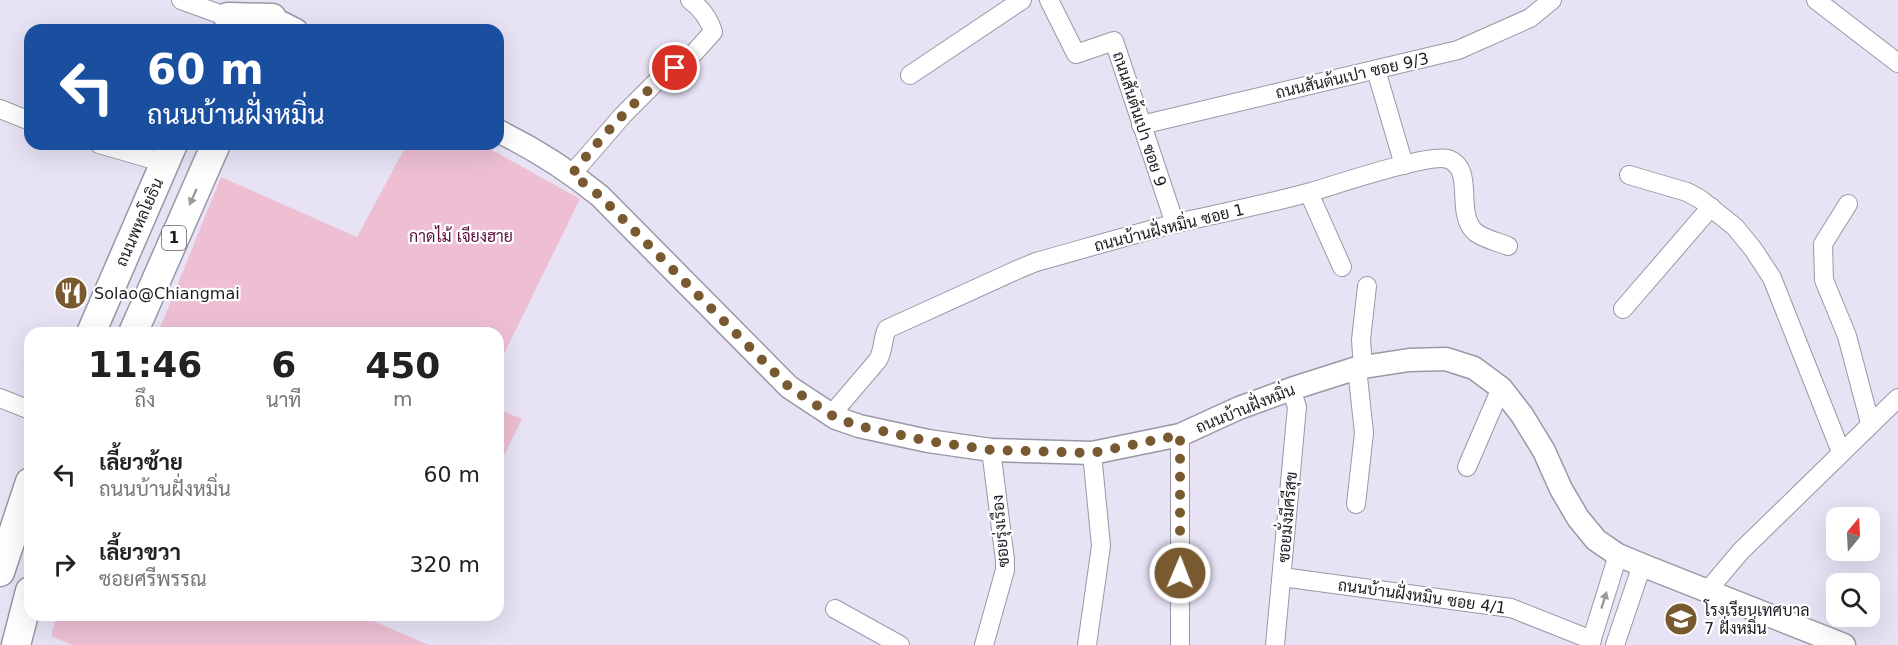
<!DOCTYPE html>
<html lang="th">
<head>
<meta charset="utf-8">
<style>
	body { margin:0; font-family:"DejaVu Sans",Sarabun,sans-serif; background:#f6f6f6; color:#222; height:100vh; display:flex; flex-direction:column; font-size:22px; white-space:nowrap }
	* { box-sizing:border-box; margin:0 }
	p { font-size:20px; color:#767676 }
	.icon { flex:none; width:33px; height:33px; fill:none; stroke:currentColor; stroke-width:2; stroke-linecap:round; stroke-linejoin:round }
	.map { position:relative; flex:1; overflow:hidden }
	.sheet { position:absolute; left:24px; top:327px; width:480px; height:294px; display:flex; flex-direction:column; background:#fff; border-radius:18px; box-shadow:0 6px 24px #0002 }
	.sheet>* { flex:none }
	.hud { position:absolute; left:24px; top:24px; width:480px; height:126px; border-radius:18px; box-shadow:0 6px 24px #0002; background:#1a4fa0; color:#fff; overflow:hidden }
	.needle { width:39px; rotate:18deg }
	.buttons { position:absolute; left:1826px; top:507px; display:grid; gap:12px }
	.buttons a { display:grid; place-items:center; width:54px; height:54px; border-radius:12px; background:#fff; box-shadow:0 6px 24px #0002; font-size:30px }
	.pin { position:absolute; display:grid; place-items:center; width:51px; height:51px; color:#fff; margin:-26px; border:3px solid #fff; border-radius:50%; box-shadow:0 2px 6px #0007 }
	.me { position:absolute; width:66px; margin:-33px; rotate:1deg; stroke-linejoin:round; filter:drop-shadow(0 0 4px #0008) }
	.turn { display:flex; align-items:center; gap:21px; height:126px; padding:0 24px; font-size:27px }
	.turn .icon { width:78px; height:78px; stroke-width:2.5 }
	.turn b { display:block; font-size:42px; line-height:51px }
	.eta { display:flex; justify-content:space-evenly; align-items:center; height:102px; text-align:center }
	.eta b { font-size:36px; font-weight:800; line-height:42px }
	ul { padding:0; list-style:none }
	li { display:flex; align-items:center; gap:18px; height:90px; padding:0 24px }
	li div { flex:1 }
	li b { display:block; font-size:22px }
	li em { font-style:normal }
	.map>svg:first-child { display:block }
</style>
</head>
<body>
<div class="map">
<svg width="1898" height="645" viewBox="0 0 1898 645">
	<rect width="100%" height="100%" fill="#e7e3f5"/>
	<!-- green -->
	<g fill="#eebfd3">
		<path d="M407,144H481L580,199L498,366V333H158L221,177L357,237Z"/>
		<path d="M498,409L522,419L498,468Z"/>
		<path d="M57,615H359L429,645H72L51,636Z"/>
	</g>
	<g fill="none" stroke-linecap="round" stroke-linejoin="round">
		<defs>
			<g id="minor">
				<path d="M181,0L228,17"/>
				<path d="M1049,0L1076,54L1114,41L1175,224"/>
				<path d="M1816,0L1898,63"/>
				<path d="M1376,70L1404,165"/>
				<path d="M910,75L1022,0"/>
				<path d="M0,109L30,121"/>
				<path d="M1141,125L1458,50L1530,18L1552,0"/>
				<path d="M99,144L165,163"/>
				<path d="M572,174L623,115L656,82L694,53L713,32C709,18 702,9 690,0"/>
				<path d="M1629,175L1687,192L1700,199L1735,227L1753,249L1772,278L1841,452"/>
				<path d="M1309,193L1342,267"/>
				<path d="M1848,204L1823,244L1824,280L1847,336L1870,423"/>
				<path d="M1623,309L1711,207"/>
				<path d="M1363,367L1361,340L1367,286"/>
				<path d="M0,398L30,410"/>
				<path d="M831,415L878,360C884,350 882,339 887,329L1019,269L1036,262C1083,249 1130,235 1177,223C1222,213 1267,204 1311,192C1335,185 1429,153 1448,159C1476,169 1454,212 1475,232C1484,239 1498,242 1508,246"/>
				<path d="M1467,467L1501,388"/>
				<path d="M1356,504L1364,433L1357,368"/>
				<path d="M1282,577L1511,608L1592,640"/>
				<path d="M1708,590L1741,551L1898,398"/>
				<path d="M835,609L900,645"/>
				<path d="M984,645L1005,570V560L991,450"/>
				<path d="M1087,645L1101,546L1092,453"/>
				<path d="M1180,645V435"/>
				<path d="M1275,645L1297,407L1291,389"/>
				<path d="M1590,645L1618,555"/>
				<path d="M1615,645L1642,565"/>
			</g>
			<g id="tertiary">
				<path d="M272,18L296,30"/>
				<path d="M498,131C535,149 568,170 600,196L789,387L836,418L859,426L928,441L991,450L1092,453L1180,435L1239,408L1291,389L1357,368L1409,360L1446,359L1474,368L1501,388L1522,415L1544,451L1561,489L1578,518L1596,540L1618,555L1642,565L1844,645"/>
			</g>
			<g id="primary">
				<path d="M228,17L272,18"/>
				<path d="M91,333L173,144"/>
				<path d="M133,333L216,144"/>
				<path d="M0,572L30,482"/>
				<path d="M16,645L30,591"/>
			</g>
		</defs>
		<!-- minor casing -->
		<use href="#minor" stroke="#9a97a7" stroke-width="20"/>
		<!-- tertiary casing -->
		<use href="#tertiary" stroke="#9a97a7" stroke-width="25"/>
		<!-- primary casing -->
		<use href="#primary" stroke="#9a97a7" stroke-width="31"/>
		<!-- minor -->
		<use href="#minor" stroke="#fff" stroke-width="18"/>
		<!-- tertiary -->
		<use href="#tertiary" stroke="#fff" stroke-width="22"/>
		<!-- primary -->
		<use href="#primary" stroke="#fff" stroke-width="28"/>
	</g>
	<!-- one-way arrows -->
	<defs><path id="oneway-solid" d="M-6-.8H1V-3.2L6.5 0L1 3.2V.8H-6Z" transform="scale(1.5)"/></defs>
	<g fill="#9a999c">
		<use href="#oneway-solid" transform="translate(193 197) rotate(114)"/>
		<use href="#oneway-solid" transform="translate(1604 600) rotate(-73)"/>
	</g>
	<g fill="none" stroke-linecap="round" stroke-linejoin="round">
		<!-- route -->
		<path stroke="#79592f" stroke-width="10" stroke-dasharray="0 18" d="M675,68C636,98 603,135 572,174L600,196L789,387L836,418L859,426L928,441L991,450L1092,453L1180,435V573"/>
	</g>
	<!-- icons -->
	<defs>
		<symbol id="restaurant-disc" viewBox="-11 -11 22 22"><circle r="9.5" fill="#79592f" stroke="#fff"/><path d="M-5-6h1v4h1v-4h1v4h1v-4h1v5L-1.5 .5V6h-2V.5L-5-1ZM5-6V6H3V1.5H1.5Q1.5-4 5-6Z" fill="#fff"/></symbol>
		<symbol id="school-disc" viewBox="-11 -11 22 22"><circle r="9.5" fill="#79592f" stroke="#fff"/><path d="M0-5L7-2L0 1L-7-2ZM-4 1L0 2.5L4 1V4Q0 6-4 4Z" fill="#fff"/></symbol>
	</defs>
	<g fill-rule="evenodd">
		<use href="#restaurant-disc" x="52" y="274" width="38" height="38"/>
		<use href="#school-disc" x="1662" y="600" width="38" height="38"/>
	</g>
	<g text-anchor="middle" stroke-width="4.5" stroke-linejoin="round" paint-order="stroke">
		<!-- shield labels -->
		<rect fill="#fff" stroke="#626166" stroke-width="1.5" x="162" y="226" width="24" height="24" rx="4.5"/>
		<g font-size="15" font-weight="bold" fill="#1f1d24">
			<text x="174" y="243">1</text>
		</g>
		<!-- street labels -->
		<g font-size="16" fill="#1f1d24" stroke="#fff">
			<text transform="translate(1352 75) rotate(-13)" y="6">ถนนสันต้นเปา ซอย 9/3</text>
			<text transform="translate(1140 119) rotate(72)" y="6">ถนนสันต้นเปา ซอย 9</text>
			<text transform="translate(139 222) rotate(-66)" y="6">ถนนพหลโยธิน</text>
			<text transform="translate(1169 227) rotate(-14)" y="6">ถนนบ้านฝั่งหมิ่น ซอย 1</text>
			<text transform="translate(1245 408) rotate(-22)" y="6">ถนนบ้านฝั่งหมิ่น</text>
			<text transform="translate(1287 517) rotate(-85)" y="6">ซอยมั่งมีศรีสุข</text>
			<text transform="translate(1000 531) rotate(-95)" y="6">ซอยรุ่งเรือง</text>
			<text transform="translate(1422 596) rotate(8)" y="6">ถนนบ้านฝั่งหมิน ซอย 4/1</text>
		</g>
		<!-- park labels -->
		<g font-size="16" fill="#5a0d3a" stroke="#fff">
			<text x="461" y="242">กาดไม้ เจียงฮาย</text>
		</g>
		<!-- poi labels -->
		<g font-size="16" fill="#1f1d24" stroke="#fff" text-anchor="start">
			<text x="94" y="299">Solao@Chiangmai</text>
			<text x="1704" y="616">โรงเรียนเทศบาล<tspan x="1704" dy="18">7 ฝั่งหมิ่น</tspan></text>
		</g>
	</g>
</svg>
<div class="buttons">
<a><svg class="needle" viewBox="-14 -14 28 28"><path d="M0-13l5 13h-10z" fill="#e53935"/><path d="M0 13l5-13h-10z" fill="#767676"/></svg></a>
<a><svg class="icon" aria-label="search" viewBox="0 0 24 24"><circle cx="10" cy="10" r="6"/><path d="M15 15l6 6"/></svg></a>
</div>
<div class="pin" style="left:675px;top:68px;background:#d93025"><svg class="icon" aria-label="arrive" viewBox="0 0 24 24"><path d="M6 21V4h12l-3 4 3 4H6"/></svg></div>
<svg class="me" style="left:1180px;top:573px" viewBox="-20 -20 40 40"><circle r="17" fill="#79592f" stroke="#fff" stroke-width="3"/><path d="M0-11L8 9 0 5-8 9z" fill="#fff"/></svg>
<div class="hud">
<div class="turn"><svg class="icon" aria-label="left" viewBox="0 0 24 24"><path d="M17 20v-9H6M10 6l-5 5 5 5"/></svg><div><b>60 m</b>ถนนบ้านฝั่งหมิ่น</div></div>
</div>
<section class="sheet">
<div class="eta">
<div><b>11:46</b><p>ถึง</p></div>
<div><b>6</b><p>นาที</p></div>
<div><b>450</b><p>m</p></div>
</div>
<ul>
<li><svg class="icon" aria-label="left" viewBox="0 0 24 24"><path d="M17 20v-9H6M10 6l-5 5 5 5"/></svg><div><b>เลี้ยวซ้าย</b><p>ถนนบ้านฝั่งหมิ่น</p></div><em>60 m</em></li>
<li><svg class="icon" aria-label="right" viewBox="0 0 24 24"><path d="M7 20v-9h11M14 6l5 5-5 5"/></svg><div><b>เลี้ยวขวา</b><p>ซอยศรีพรรณ</p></div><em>320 m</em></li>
</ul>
</section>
</div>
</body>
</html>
